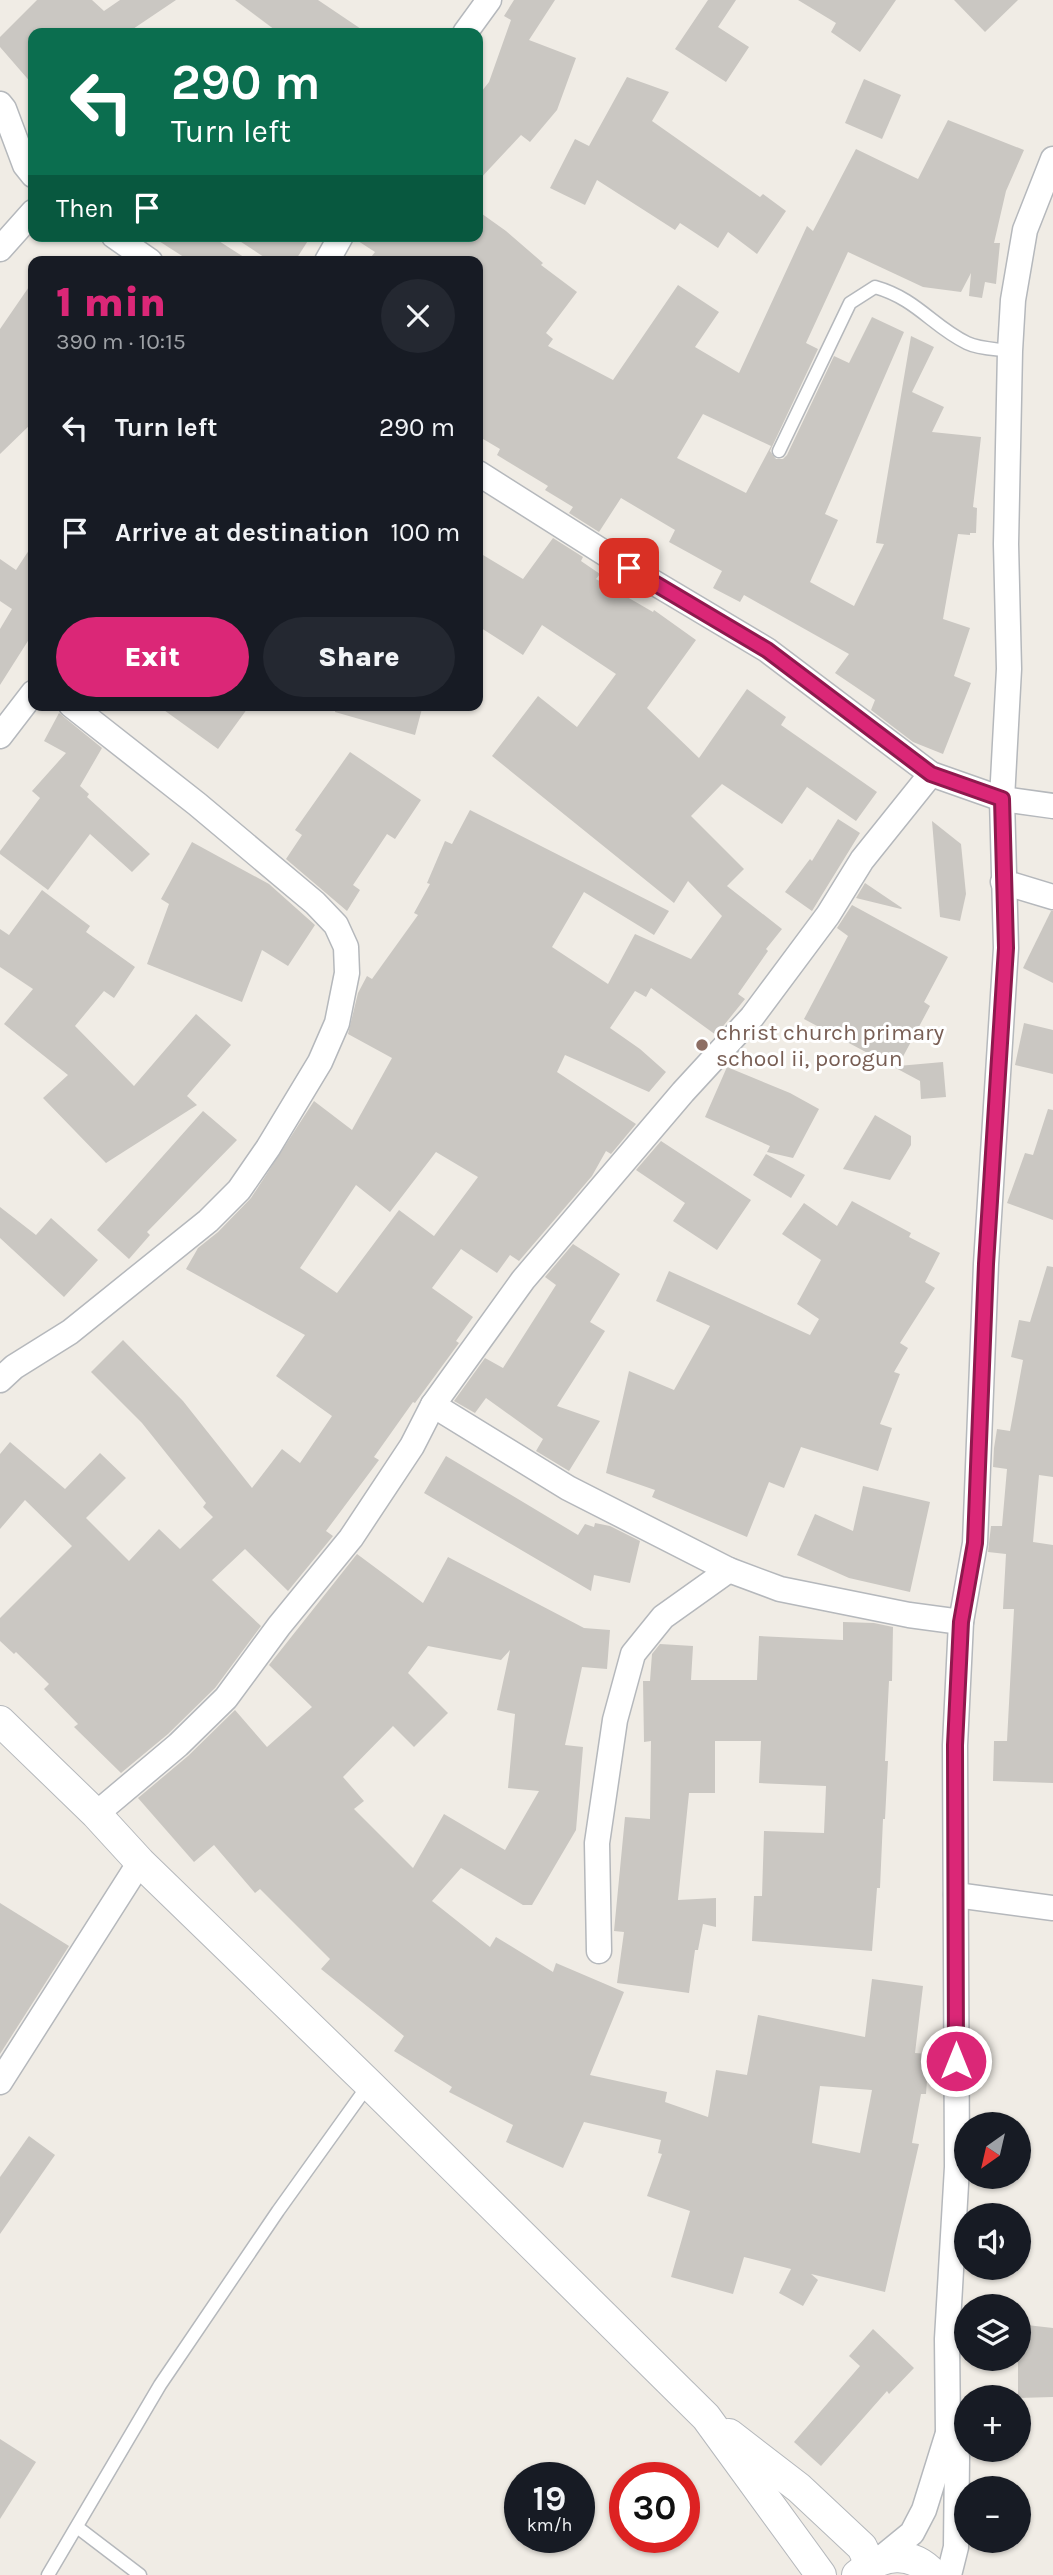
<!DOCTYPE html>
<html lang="en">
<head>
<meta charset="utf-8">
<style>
	body { margin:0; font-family:Karla,sans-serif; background:#242831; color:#f1f3f6; height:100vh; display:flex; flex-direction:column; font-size:26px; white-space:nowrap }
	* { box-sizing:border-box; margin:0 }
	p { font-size:23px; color:#9ea1a6 }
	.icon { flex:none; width:38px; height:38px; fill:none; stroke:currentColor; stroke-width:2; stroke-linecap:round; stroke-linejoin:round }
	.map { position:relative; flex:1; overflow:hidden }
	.side { position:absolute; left:28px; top:256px; width:455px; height:455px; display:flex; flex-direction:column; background:#171b24; border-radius:14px; box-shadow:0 2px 5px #0004 }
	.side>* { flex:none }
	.banner { position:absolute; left:28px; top:28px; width:455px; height:214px; border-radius:14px; box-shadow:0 2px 5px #0004; background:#0b6e4f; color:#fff; overflow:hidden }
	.needle { width:46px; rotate:214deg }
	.buttons { position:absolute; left:954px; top:2112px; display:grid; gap:14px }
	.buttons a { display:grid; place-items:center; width:77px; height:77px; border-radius:50%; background:#171b24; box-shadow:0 2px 5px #0004; font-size:35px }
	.speed { position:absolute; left:504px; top:2462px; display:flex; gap:14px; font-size:35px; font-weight:700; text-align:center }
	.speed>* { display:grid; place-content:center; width:91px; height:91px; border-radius:50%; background:#171b24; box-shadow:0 2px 5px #0004; line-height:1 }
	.speed small { font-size:18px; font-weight:400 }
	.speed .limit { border:10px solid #d22; background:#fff; color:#111 }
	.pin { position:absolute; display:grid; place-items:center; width:60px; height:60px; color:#fff; margin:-30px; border-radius:14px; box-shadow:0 4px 10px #0006 }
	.me { position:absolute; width:77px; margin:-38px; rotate:0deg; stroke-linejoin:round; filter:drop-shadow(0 0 5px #0008) }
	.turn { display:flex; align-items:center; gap:24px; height:147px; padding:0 28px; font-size:32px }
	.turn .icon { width:91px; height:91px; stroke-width:2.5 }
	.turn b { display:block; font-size:49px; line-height:60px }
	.then { display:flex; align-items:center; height:66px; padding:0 28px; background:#0003; gap:14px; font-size:26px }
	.round { display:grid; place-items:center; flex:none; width:74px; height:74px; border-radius:37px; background:#242831 }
	.overview { display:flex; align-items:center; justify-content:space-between; height:119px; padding:0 28px }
	h1 { font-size:42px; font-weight:800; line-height:52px; color:#db2777 }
	.primary-button { display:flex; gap:14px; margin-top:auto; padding:14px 28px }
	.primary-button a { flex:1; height:80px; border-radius:42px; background:#db2777; color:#fff; font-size:28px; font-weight:800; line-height:80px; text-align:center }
	.primary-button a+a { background:#242831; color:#f1f3f6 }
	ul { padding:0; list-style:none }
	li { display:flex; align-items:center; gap:21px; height:105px; padding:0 28px }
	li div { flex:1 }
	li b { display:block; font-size:26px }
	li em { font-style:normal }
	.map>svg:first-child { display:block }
</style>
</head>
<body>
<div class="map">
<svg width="1053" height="2575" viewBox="0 0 1053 2575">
	<rect width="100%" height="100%" fill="#f0ece5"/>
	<!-- building -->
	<g fill="#cac7c2" fill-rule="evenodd">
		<path d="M37,0H92L104,11L120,0H176L127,33H65L60,29L54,33H33V85L0,47V37Z"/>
		<path d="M235,0H318L367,33H279Z"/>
		<path d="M514,0H555L529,40L576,58L557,110L530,142L521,135L478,181V96L489,82L511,20L504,16Z"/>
		<path d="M708,0H736L718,27L749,47L726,82L675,49Z"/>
		<path d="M798,0H896L860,52L831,32L836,23Z"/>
		<path d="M954,0H1018L985,32Z"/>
		<path d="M627,77L669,92L652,121L760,197L763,194L786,211L757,254L728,232L718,248L680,223L675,230L597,180L585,205L550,188L575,139L589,146Z"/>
		<path d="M864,79L901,95L882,139L845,123Z"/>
		<path d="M948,120L1024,150L1006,191L994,243H1000L996,284L985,282L982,298L969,296L971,273L961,292L923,287L848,252L806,343L818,349L770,451L776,459H783L787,455L834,356L849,363L872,317L904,332L825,514L838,520L810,582L854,606L884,544L876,543L911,336L934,347L912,392L944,407L932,432L981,437L973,507L977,508L976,533H970V535L958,534L943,619L970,628L954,676L971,683L943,754L913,742L871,710L875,700L835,673L849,654L744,595L740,602L713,588L722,571L669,542L675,530L621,498L599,532L569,513L573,507L545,490L548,486L497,455L500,449L478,436V261H368L375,252L355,239L356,236H478V211L506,231L543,263L541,265L577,292L546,333L553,339L548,346L613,380L678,285L719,312L695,347L739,373L807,226L813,231L856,149L918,179ZM703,414L771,446L746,493L677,458Z"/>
		<path d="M151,236H211L250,261H190Z"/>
		<path d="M232,236H311L295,261H270Z"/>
		<path d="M33,281V422L0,454V329Z"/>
		<path d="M553,538L583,557L581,561L600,574L596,579L653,612L654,610L696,640L647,708L699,758L747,689L786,717L781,725L877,792L856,821L807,787L782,824L722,784L691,816L744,869L727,886L782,929L766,949L768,951L738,994L745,999L716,1035L651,988L646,997L635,991L610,1028L640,1049L666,1072L649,1092L565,1055L557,1072L636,1124L611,1154L606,1151L592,1176L519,1261L510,1255L497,1273L461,1249L432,1288L473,1317L456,1341L459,1343L415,1403L413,1402L374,1457L379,1460L326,1531L333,1536L288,1591L245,1549L212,1580L261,1626L215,1688L168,1734L121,1773L74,1727L78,1724L44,1689L49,1684L16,1652L14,1654L0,1641V1618L72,1546L25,1500L0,1529V1454L10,1442L65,1489L100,1453L126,1478L86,1518L129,1561L159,1529L180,1549L213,1517L203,1507L206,1503L142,1423L91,1372L123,1340L183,1401L252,1488L282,1449L300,1463L332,1416L276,1376L305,1335L186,1269L198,1248L218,1232L251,1198L314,1101L352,1130L392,1058L348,1034L358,993L367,976L372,979L418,915L414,913L430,884L427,883L445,841L452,844L470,810L669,911L654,935L584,892L552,947L608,984L635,934L691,959L722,916L688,881L674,903L492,756L538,696L577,727L616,674L542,625L523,655L478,626V552L523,579ZM436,1152L478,1177L434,1236L399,1210L337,1293L300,1268L356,1185L390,1212Z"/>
		<path d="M33,544V633L0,685V629L12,609L0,601V559L16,570Z"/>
		<path d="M157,705H250L218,749Z"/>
		<path d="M336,705H423L415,735L335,712Z"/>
		<path d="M59,713L102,748L80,786L89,794L87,797L150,854L132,872L90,834L48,890L0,854V851L40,798L32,791L66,753L44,741Z"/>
		<path d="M350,752L421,800L395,839L387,834L353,885L360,890L347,911L286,859L302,835L295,830Z"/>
		<path d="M838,819L860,833L812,911L785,892L810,859L812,861Z"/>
		<path d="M932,821L961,844L966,894L960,921L940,917Z"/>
		<path d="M192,842L269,884L315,925L288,966L262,950L242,1002L147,964L169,904L161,899Z"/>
		<path d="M865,883L902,908L901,909L856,898Z"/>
		<path d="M42,890L90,926L86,932L135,967L114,998L104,991L75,1026L134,1086L196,1014L231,1045L187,1096L197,1105L106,1163L43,1098L68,1075L4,1024L33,989L0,967V929L9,935Z"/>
		<path d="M852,905L948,957L924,1002L930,1006L898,1066L943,1062L946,1097L921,1099L920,1081L804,1019L848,936L837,928Z"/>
		<path d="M1051,911H1053V983L1023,968Z"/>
		<path d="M1024,1023L1053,1030V1074L1015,1065Z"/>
		<path d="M727,1067L790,1093L819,1109L793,1158L767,1152L770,1146L705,1117Z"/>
		<path d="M1048,1109L1053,1110V1220L1007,1203L1025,1153L1033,1155Z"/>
		<path d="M203,1111L237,1140L147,1232L150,1235L129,1259L97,1230Z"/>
		<path d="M875,1115L911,1136V1145L890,1180L843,1169Z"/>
		<path d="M661,1141L751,1200L717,1250L673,1221L685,1203L636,1170Z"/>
		<path d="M766,1154L805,1175L791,1198L753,1175Z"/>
		<path d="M852,1201L911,1233L909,1237L940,1253L925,1282L935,1288L900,1343L908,1348L894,1372L900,1374L880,1424L892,1428L878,1471L801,1447L784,1488L769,1482L747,1537L652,1497L655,1490L606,1473L629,1371L674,1390L710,1326L656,1301L669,1271L810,1335L819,1319L797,1304L821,1260L782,1234L804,1203L837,1226Z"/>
		<path d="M0,1207L36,1235L51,1218L98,1260L64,1297L0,1238Z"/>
		<path d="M573,1244L620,1274L590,1322L605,1331L557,1406L600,1421L569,1471L536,1451L543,1439L486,1398L475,1413L454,1401L485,1358L503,1368L556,1285L545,1277Z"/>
		<path d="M1047,1266L1053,1267V1477L1039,1475L1033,1542L1053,1545V1783L993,1781L994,1741H1007L1014,1609H1003L1006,1554L988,1552L991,1526H1002L1007,1469L993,1467L994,1448L997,1429L1010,1431L1023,1360L1011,1357L1019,1320L1030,1322Z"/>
		<path d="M446,1456L578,1535L585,1524L594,1527L595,1523L610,1526L640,1541L630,1583L594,1575L591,1591L424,1493Z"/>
		<path d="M863,1486L930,1502L910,1592L849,1578L797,1555L815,1514L853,1531Z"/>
		<path d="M357,1554L423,1603L448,1557L584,1628L610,1630L607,1669L582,1667L565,1745L583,1747L576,1830L532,1905H523L461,1868L432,1901L490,1947L496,1937L553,1972L556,1963L624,1992L590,2075L667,2092L665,2102L708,2117L716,2070L747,2075L758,2015L865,2037L872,1979L923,1986L915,2053L929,2054L926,2094H921L912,2143L919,2144L885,2292L811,2274L818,2280L803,2306L779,2293L791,2269L744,2257L733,2294L671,2277L690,2211L647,2196L662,2154L658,2153L661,2140L584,2122L563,2168L506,2142L513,2125L449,2092L452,2087L394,2051L404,2036L321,1969L330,1959L260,1889L255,1893L214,1845L194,1862L138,1798L188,1756L235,1710L267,1747L312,1707L269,1665ZM428,1646L501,1660L510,1650L497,1710L515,1714L508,1788L539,1791L505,1850L444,1814L413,1868L354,1809L364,1801L343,1777L393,1726L414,1747L448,1713L408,1673ZM820,2086L872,2090L860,2153L812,2143Z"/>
		<path d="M843,1622L874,1623L893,1627L892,1681H889L885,1761H888L885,1819H883L880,1888H877L872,1951L752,1941L754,1896H762L764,1831L824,1833L826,1786L759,1783L761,1741H715V1793H689L678,1900L716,1898V1927L703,1924L698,1950H695L689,1993L617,1983L624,1932L614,1931L625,1817L650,1819L651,1741L644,1742L643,1681H650L652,1654L660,1644L693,1646L691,1680H757L759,1636L843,1640Z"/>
		<path d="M0,1903L69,1946L0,2054Z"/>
		<path d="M29,2136L55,2155L0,2234V2177Z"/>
		<path d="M1018,2324L1053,2328V2397L1018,2398Z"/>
		<path d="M873,2329L914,2368L889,2394L887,2391L821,2466L794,2442L860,2366L849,2356Z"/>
		<path d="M0,2439L36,2462L0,2519Z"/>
	</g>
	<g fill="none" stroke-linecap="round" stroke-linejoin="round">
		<defs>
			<g id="service">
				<path d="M779,451L850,303L875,287C917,299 932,326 967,343C979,349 997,349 1010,351"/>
				<path d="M77,2527L140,2575"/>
				<path d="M48,2575L160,2385L278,2211L369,2084"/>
			</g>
			<g id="minor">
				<path d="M465,33L489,0"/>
				<path d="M0,104L4,109L25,165L33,175"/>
				<path d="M114,236L150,261"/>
				<path d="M0,249L33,212"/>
				<path d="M327,261L341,236"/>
				<path d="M478,473L606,554L767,650L931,774L1002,799L1053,806"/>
				<path d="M0,736L33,693"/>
				<path d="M1003,882L1053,897"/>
				<path d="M0,1380L14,1367L70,1332L111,1299L208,1221L239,1190L268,1148L320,1062L337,1023L347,973L346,947L336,925L315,903L197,804L71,705"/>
				<path d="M433,1405L568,1488L729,1570L780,1589L909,1615L961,1622"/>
				<path d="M96,1814L178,1745L226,1698L279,1626L351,1538L412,1446L433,1405L523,1280L683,1092L752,1017L828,915L862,860L931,774"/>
				<path d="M956,1895L1053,1908"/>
				<path d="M599,1951L597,1843L615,1720L633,1654L663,1617L729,1570"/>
				<path d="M0,2082L140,1862"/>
				<path d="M948,2433L957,2457L956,2547L949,2575"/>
				<path d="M879,2560L912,2533L924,2510L948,2433L947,2339L957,2167L955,1745L961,1622L975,1543L986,1264L1006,948L1002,799L1009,669L1006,544L1010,351L1013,300L1025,230L1053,159"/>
			</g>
			<g id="tertiary">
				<path d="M0,1721L96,1814L140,1862L369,2084L706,2417L821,2575"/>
				<path d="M729,2434L799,2488L862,2547L870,2564"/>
				<path d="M857,2575C881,2554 911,2549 934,2575"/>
			</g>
		</defs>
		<!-- service casing -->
		<use href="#service" stroke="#b5b8bc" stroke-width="15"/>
		<!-- minor casing -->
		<use href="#minor" stroke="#b5b8bc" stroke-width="27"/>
		<!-- tertiary casing -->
		<use href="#tertiary" stroke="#b5b8bc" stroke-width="32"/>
		<!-- service -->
		<use href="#service" stroke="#fff" stroke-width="12"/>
		<!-- minor -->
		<use href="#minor" stroke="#fff" stroke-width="24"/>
		<!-- tertiary -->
		<use href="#tertiary" stroke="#fff" stroke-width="30"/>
	</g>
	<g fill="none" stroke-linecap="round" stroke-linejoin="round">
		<defs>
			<path id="route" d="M629,568L767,650L931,774L1002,799L1006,948L986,1264L975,1543L961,1622L955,1745L956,2061"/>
		</defs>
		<!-- route casing -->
		<use href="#route" stroke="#8e194d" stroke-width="18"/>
		<!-- route -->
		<use href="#route" stroke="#db2777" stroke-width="12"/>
	</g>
	<!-- markers -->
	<circle fill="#8d6e63" stroke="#fff" stroke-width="2.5" cx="702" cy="1045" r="7"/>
	<g text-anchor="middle" stroke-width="6" stroke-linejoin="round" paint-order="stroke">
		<!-- education labels -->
		<g font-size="23" fill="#785e54" stroke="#fff" text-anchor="start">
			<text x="716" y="1040">christ church primary<tspan x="716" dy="26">school ii, porogun</tspan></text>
		</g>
	</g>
</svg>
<div class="buttons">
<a><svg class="needle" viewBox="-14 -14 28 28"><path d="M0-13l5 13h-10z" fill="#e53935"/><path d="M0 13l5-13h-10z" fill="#9ea1a6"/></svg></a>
<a><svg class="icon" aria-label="sound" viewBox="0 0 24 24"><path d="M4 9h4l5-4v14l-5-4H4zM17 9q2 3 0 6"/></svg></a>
<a><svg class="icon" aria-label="layers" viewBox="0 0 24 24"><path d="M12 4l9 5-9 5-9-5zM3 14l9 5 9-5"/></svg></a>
<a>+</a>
<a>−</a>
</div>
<div class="speed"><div>19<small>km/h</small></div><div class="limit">30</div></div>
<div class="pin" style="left:629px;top:568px;background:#d93025"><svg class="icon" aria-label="arrive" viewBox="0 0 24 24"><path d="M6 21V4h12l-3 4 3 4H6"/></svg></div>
<svg class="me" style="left:956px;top:2061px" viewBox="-20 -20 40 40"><circle r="17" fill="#db2777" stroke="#fff" stroke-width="3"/><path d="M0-11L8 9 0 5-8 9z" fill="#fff"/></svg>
<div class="banner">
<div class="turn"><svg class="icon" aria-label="left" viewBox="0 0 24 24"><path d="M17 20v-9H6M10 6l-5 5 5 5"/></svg><div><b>290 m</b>Turn left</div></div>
<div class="then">Then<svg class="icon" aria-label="arrive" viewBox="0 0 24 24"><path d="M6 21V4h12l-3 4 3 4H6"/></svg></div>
</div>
<section class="side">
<div class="overview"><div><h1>1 min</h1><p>390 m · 10:15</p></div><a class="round"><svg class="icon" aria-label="close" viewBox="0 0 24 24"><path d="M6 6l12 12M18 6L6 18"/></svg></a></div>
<ul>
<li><svg class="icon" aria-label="left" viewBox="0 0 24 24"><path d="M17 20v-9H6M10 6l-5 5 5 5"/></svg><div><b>Turn left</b></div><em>290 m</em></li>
<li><svg class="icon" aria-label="arrive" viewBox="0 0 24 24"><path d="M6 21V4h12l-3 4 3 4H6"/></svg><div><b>Arrive at destination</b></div><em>100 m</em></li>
</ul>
<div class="primary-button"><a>Exit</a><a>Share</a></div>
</section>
</div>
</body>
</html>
